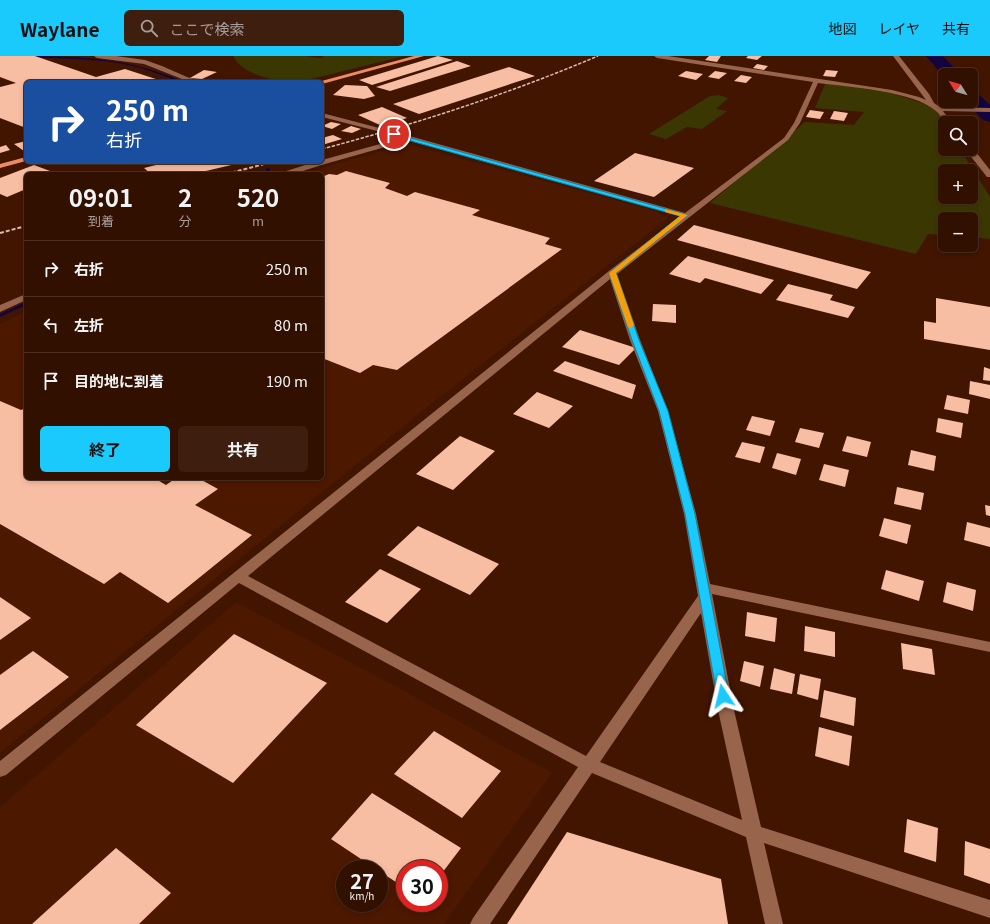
<!DOCTYPE html>
<html lang="ja">
<head>
<meta charset="utf-8">
<style>
	body { margin:0; font-family:Georgia,"Noto Sans JP",serif; background:#3d1e0f; color:#f1f3f6; height:100vh; display:flex; flex-direction:column; font-size:15px; white-space:nowrap }
	* { box-sizing:border-box; margin:0 }
	p { font-size:13px; color:#a89d99 }
	.icon { flex:none; width:22px; height:22px; fill:none; stroke:currentColor; stroke-width:2; stroke-linecap:round; stroke-linejoin:round }
	.map { position:relative; flex:1; overflow:hidden }
	.drawer { position:absolute; left:24px; top:116px; width:300px; height:308px; display:flex; flex-direction:column; background:#311000; border-radius:6px; box-shadow:0 2px 6px #0003,0 0 0 1px #4c3022 }
	.drawer>* { flex:none }
	.top-card { position:absolute; left:24px; top:24px; width:300px; height:84px; border-radius:6px; box-shadow:0 2px 6px #0003,0 0 0 1px #4c3022; background:#1a4fa0; color:#fff; overflow:hidden }
	.needle { width:26px; rotate:307deg }
	.controls { position:absolute; left:938px; top:12px; display:grid; gap:8px }
	.controls a { display:grid; place-items:center; width:40px; height:40px; border-radius:6px; background:#311000; box-shadow:0 2px 6px #0003,0 0 0 1px #4c3022; font-size:20px }
	.speed { position:absolute; left:336px; top:804px; display:flex; gap:8px; font-size:20px; font-weight:700; text-align:center }
	.speed>* { display:grid; place-content:center; width:52px; height:52px; border-radius:50%; background:#311000; box-shadow:0 2px 6px #0003,0 0 0 1px #4c3022; line-height:1 }
	.speed small { font-size:10px; font-weight:400 }
	.speed .limit { border:6px solid #d22; background:#fff; color:#111 }
	.pin { position:absolute; display:grid; place-items:center; width:34px; height:34px; color:#fff; margin:-17px; border:2px solid #fff; border-radius:50%; box-shadow:0 1px 4px #0007 }
	.me { position:absolute; width:44px; margin:-22px; rotate:350deg; stroke-linejoin:round; filter:drop-shadow(0 0 3px #0008) }
	.turn { display:flex; align-items:center; gap:14px; height:84px; padding:0 16px; font-size:18px }
	.turn .icon { width:52px; height:52px; stroke-width:2.5 }
	.turn b { display:block; font-size:28px; line-height:34px }
	.eta { display:flex; justify-content:space-evenly; align-items:center; height:68px; text-align:center }
	.eta b { font-size:24px; font-weight:700; line-height:28px }
	.cta { display:flex; gap:8px; margin-top:auto; padding:8px 16px }
	.cta a { flex:1; height:46px; border-radius:6px; background:#1acafc; color:#111; font-size:16px; font-weight:700; line-height:46px; text-align:center }
	.cta a+a { background:#3d1e0f; color:#f1f3f6 }
	ul { padding:0; list-style:none }
	li { display:flex; align-items:center; gap:12px; height:56px; padding:0 16px; border-top:1px solid #4c3022 }
	li div { flex:1 }
	li b { display:block; font-size:15px }
	li em { font-style:normal }
	header { display:flex; align-items:center; gap:24px; box-sizing:border-box; height:56px; padding:0 20px; background:#1acafc; color:#111 }
	header strong { font-size:19px }
	nav { display:flex; gap:22px; margin-inline-start:auto; font-size:14px }
	.search { width:280px; height:36px; background:#3d1e0f; display:flex; align-items:center; gap:10px; box-sizing:border-box; padding:0 14px; border-radius:6px; color:#a89d99; font-size:15px }
	.map>svg:first-child { display:block }
</style>
</head>
<body>
<header>
<strong>Waylane</strong>
<div class="search"><svg class="icon" aria-label="search" viewBox="0 0 24 24"><circle cx="10" cy="10" r="6"/><path d="M15 15l6 6"/></svg>ここで検索</div>
<nav><a>地図</a><a>レイヤ</a><a>共有</a></nav>
</header>
<div class="map">
<svg width="990" height="868" viewBox="0 0 990 868">
	<rect width="100%" height="100%" fill="#411500"/>
	<!-- built -->
	<g fill="#4c1800" fill-rule="evenodd">
		<path d="M407,88L652,154L668,162L416,360L0,697V268L26,255V422H322V118H301Z"/>
		<path d="M236,546L390,627L552,717L444,868H0V751ZM345,813H379V847H345ZM405,813H439V847H405Z"/>
	</g>
	<!-- green -->
	<g fill="#3b3703" fill-rule="evenodd">
		<path d="M233,0H304L321,2L324,0H404L299,26C279,26 243,20 233,0Z"/>
		<path d="M826,26L876,32L935,51L945,68V93H960L990,141V183L971,181V163H945V179L928,178L916,198L710,147L805,66L854,69L864,56L815,52ZM945,115H971V141H945Z"/>
		<path d="M719,39L728,42L716,53L727,55L702,73L687,71L666,83L649,78L710,40Z"/>
	</g>
	<g fill="none" stroke-linecap="round" stroke-linejoin="round">
		<!-- stream -->
		<g fill="#14043e" fill-rule="evenodd">
			<path d="M26,0C73,0 122,2 166,19C172,21 178,23 183,26H179C167,21 154,16 141,12C105,2 65,3 27,1Z"/>
			<path d="M267,112L270,113L268,118H264Z"/>
			<path d="M26,246V249L0,261V258Z"/>
		</g>
		<!-- river -->
		<g fill="#14043e" fill-rule="evenodd">
			<path d="M926,0H943L961,19H945V22Z"/>
			<path d="M971,36L977,37L990,49V66L983,64L965,45H971Z"/>
		</g>
	</g>
	<!-- building -->
	<g fill="#f8bea4">
		<path d="M0,0H35L96,21L125,13L165,26H26V72L0,62V31L16,27L0,21Z"/>
		<path d="M438,0L453,4L372,29L359,24Z"/>
		<path d="M709,0H721L717,6L705,4Z"/>
		<path d="M748,0H762L757,4L746,2Z"/>
		<path d="M457,5L471,10L390,35L376,31Z"/>
		<path d="M757,8L768,10L764,14L753,12Z"/>
		<path d="M509,11L535,20L419,58L393,48Z"/>
		<path d="M204,14L217,16L202,23L190,22Z"/>
		<path d="M826,14L838,15L835,21L823,20Z"/>
		<path d="M686,15L703,18L696,24L678,20Z"/>
		<path d="M715,15L727,17L719,23L708,21Z"/>
		<path d="M741,19L752,21L746,27L734,25Z"/>
		<path d="M345,29L367,30L375,40L364,43L333,39Z"/>
		<path d="M382,51L407,62L382,70L358,59Z"/>
		<path d="M810,54L824,56L820,63L806,61Z"/>
		<path d="M834,55L848,57L844,65L830,63Z"/>
		<path d="M331,66L341,68L332,73L322,70Z"/>
		<path d="M351,70L361,73L352,77L341,75Z"/>
		<path d="M333,79L342,83L322,89V82Z"/>
		<path d="M26,85V94L24,95L14,88Z"/>
		<path d="M6,89L10,94L0,97V91Z"/>
		<path d="M635,97L694,112L654,141L594,125Z"/>
		<path d="M168,106H240V107L193,118H151L144,112Z"/>
		<path d="M34,109L58,118H26V133L7,141L0,138V122Z"/>
		<path d="M346,115L390,127L385,132L407,140L415,136L480,154L472,159L550,182L545,188L562,193L397,314L373,309L360,317L322,302V121L329,118L337,119Z"/>
		<path d="M694,169L871,216L857,233L677,184Z"/>
		<path d="M688,200L774,224L761,238L705,222L700,227L669,218Z"/>
		<path d="M788,228L833,239L830,244L855,251L848,262L776,244Z"/>
		<path d="M936,242L990,251V294L924,283V265L936,267Z"/>
		<path d="M653,248L676,249V267L652,265Z"/>
		<path d="M580,274L636,292L619,309L562,291Z"/>
		<path d="M565,305L636,329L632,343L553,315Z"/>
		<path d="M984,311L990,313V325L983,324Z"/>
		<path d="M970,325L990,329V343L969,338Z"/>
		<path d="M537,336L573,350L549,372L513,358Z"/>
		<path d="M947,339L970,344L968,358L944,353Z"/>
		<path d="M0,345L21,354L26,352V422H154L166,429L176,422H198L218,433L195,449L252,479L168,547L120,516L104,528L0,468Z"/>
		<path d="M752,360L775,365L770,380L746,374Z"/>
		<path d="M938,362L963,367L961,382L936,376Z"/>
		<path d="M800,372L824,377L819,392L795,386Z"/>
		<path d="M460,380L495,395L453,434L416,418Z"/>
		<path d="M847,380L871,386L867,401L842,395Z"/>
		<path d="M742,386L765,391L760,407L735,401Z"/>
		<path d="M911,394L936,400L934,415L908,409Z"/>
		<path d="M777,397L801,403L796,419L772,412Z"/>
		<path d="M824,408L849,414L845,431L819,424Z"/>
		<path d="M897,431L924,437L921,454L894,448Z"/>
		<path d="M985,449L990,450V460L986,459Z"/>
		<path d="M884,462L911,469L907,488L879,480Z"/>
		<path d="M967,466L990,472V491L964,484Z"/>
		<path d="M418,470L499,508L470,539L387,499Z"/>
		<path d="M380,513L421,533L387,567L345,546Z"/>
		<path d="M886,514L924,525L919,545L881,533Z"/>
		<path d="M947,526L976,534L973,555L943,546Z"/>
		<path d="M0,541L31,562L0,584Z"/>
		<path d="M747,556L777,562L775,586L745,580Z"/>
		<path d="M805,570L835,576V601L804,595Z"/>
		<path d="M234,578L327,627L233,727L136,669Z"/>
		<path d="M901,587L932,593L935,619L903,613Z"/>
		<path d="M33,595L69,621L0,674V619Z"/>
		<path d="M744,605L764,610L760,631L740,625Z"/>
		<path d="M774,612L795,618L792,638L770,633Z"/>
		<path d="M800,618L821,623L818,644L797,638Z"/>
		<path d="M824,634L856,642L854,670L820,661Z"/>
		<path d="M819,671L852,680L849,710L815,700Z"/>
		<path d="M434,675L501,715L462,762L394,718Z"/>
		<path d="M372,737L461,792L439,821V813H405V832L379,815V813H376L331,783Z"/>
		<path d="M907,763L938,772L936,806L904,796Z"/>
		<path d="M567,776L721,823L728,868H507Z"/>
		<path d="M965,785L990,793V828L964,819Z"/>
		<path d="M116,792L171,837L139,868H32Z"/>
	</g>
	<g fill="none" stroke-linecap="round" stroke-linejoin="round">
		<!-- minor -->
		<g fill="#98644c" fill-rule="evenodd">
			<path d="M94,0H116L145,4L162,10L187,21L204,26L187,25L144,8L97,2Z"/>
			<path d="M654,0H668L892,34L919,41L926,44L893,0H899L929,38L934,47L940,51L990,52V56L943,55L952,67H945C942,63 940,58 936,55C914,35 848,31 818,27L800,67L788,84L617,218L640,284L668,355L696,458L710,528L990,586V596L712,538L734,654L761,771L990,844V862L764,787L783,868H765L746,781L592,717L490,868H470L473,862L578,711L239,527L6,719L0,721V705L609,215L681,160L410,84L325,108L293,118H282L283,116L315,106H322V104L402,82L393,79V77L395,76L685,157L784,82L794,67L813,26L657,2ZM610,223L630,284L658,355L684,458L698,540L586,700L248,520ZM701,557L718,654L742,764L600,706Z"/>
			<path d="M322,57L383,73L384,74L381,76L322,61Z"/>
			<path d="M972,91L990,114V121H987L965,93H971Z"/>
			<path d="M26,238V244L0,256V249Z"/>
		</g>
		<!-- highway -->
		<g fill="#eb8d63" fill-rule="evenodd">
			<path d="M414,0H424L322,28V26H318Z"/>
			<path d="M26,101V105L0,112V108Z"/>
		</g>
		<!-- rail-far1 -->
		<path stroke="#ddbcae" stroke-width="1.5" stroke-dasharray="3.5 1.5" stroke-linecap="butt" d="M322,93C416,68 508,38 598,0"/>
		<!-- rail -->
		<g stroke="#ddbcae" stroke-width="2" stroke-dasharray="4 2" stroke-linecap="butt">
			<path d="M226,118L272,106"/>
			<path d="M0,177L26,170"/>
		</g>
	</g>
	<!-- route -->
	<path fill="#1acafc" stroke="#1183a4" d="M393,77L688,159L616,217L639,284L668,355L695,458L729,640L727,643L723,644L719,643L717,640L685,458L659,355L632,284L609,217L680,160L393,80Z"/>
	<!-- slow -->
	<path fill="#f59e0b" d="M665,153L688,159L616,217L634,269L631,272L628,271L609,217L680,160L665,156Z"/>
</svg>
<div class="controls">
<a><svg class="needle" viewBox="-14 -14 28 28"><path d="M0-13l5 13h-10z" fill="#e53935"/><path d="M0 13l5-13h-10z" fill="#a89d99"/></svg></a>
<a><svg class="icon" aria-label="search" viewBox="0 0 24 24"><circle cx="10" cy="10" r="6"/><path d="M15 15l6 6"/></svg></a>
<a>+</a>
<a>−</a>
</div>
<div class="speed"><div>27<small>km/h</small></div><div class="limit">30</div></div>
<div class="pin" style="left:394px;top:78px;background:#d93025"><svg class="icon" aria-label="arrive" viewBox="0 0 24 24"><path d="M6 21V4h12l-3 4 3 4H6"/></svg></div>
<svg class="me" style="left:723px;top:640px" viewBox="-20 -20 40 40"><path d="M0-17L14 15 0 8-14 15z" fill="#1acafc" stroke="#fff" stroke-width="4"/></svg>
<div class="top-card">
<div class="turn"><svg class="icon" aria-label="right" viewBox="0 0 24 24"><path d="M7 20v-9h11M14 6l5 5-5 5"/></svg><div><b>250 m</b>右折</div></div>
</div>
<section class="drawer">
<div class="eta">
<div><b>09:01</b><p>到着</p></div>
<div><b>2</b><p>分</p></div>
<div><b>520</b><p>m</p></div>
</div>
<ul>
<li><svg class="icon" aria-label="right" viewBox="0 0 24 24"><path d="M7 20v-9h11M14 6l5 5-5 5"/></svg><div><b>右折</b></div><em>250 m</em></li>
<li><svg class="icon" aria-label="left" viewBox="0 0 24 24"><path d="M17 20v-9H6M10 6l-5 5 5 5"/></svg><div><b>左折</b></div><em>80 m</em></li>
<li><svg class="icon" aria-label="arrive" viewBox="0 0 24 24"><path d="M6 21V4h12l-3 4 3 4H6"/></svg><div><b>目的地に到着</b></div><em>190 m</em></li>
</ul>
<div class="cta"><a>終了</a><a>共有</a></div>
</section>
</div>
</body>
</html>
